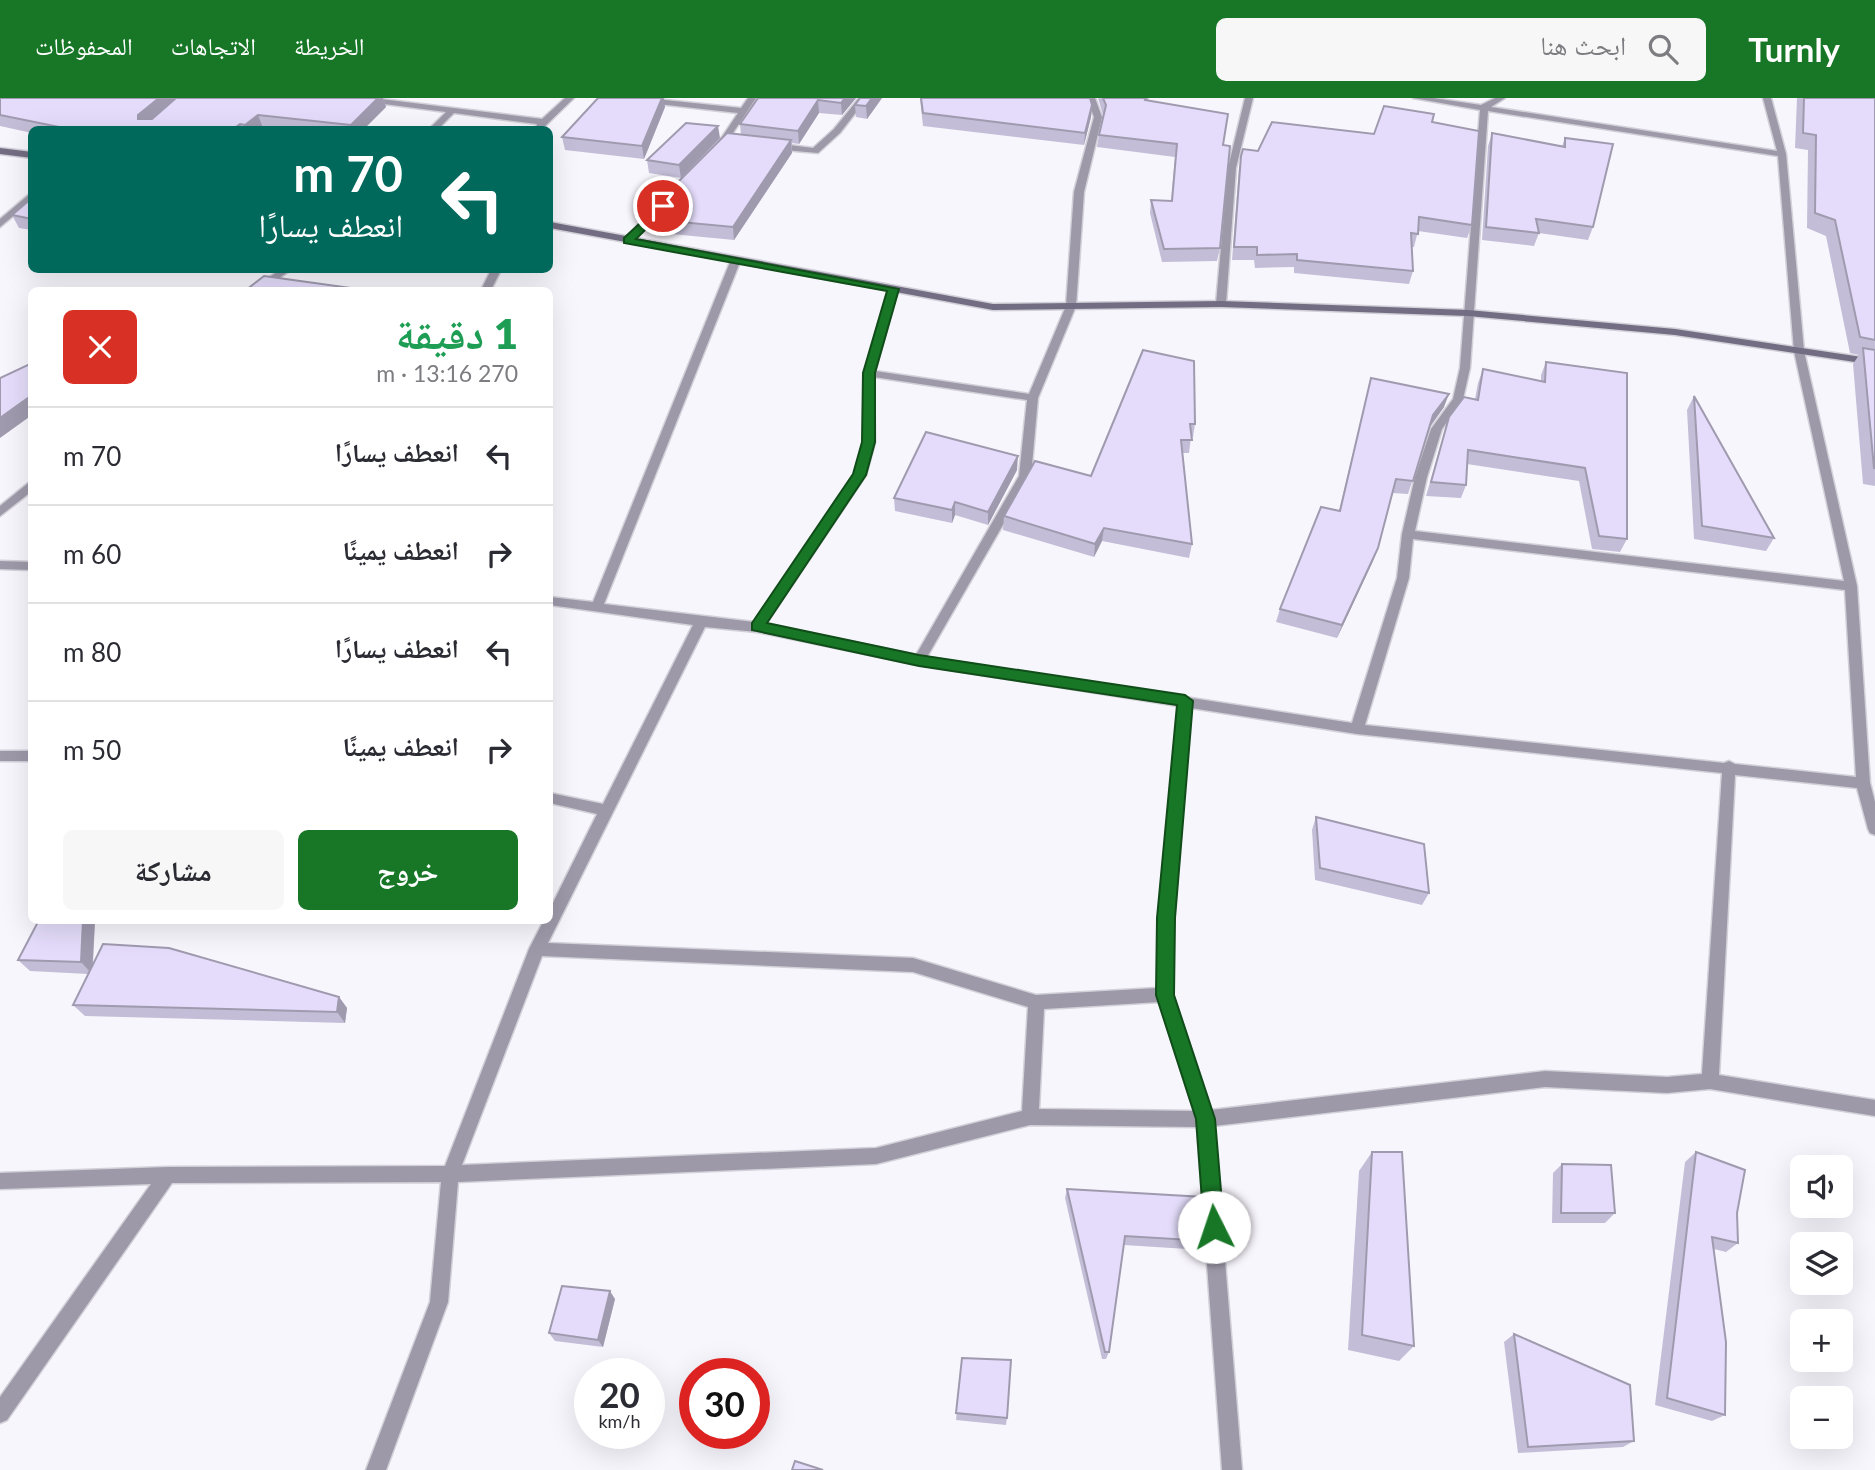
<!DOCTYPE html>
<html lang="ar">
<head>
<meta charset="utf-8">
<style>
	body { margin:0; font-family:Lato,"Noto Naskh Arabic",sans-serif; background:#f7f7f7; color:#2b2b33; direction:rtl; height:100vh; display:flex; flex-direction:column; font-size:26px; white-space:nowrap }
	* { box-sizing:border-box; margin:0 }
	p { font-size:23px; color:#7c7c81 }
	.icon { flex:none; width:38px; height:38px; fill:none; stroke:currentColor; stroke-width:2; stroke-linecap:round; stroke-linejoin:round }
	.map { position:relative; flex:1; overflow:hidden; direction:ltr }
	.details { position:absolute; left:28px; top:189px; width:525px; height:637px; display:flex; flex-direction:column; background:#fff; border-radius:10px; box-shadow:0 7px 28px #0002; direction:rtl }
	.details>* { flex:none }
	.banner { position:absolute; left:28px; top:28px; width:525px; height:147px; border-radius:10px; box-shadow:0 7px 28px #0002; direction:rtl; background:#00695c; color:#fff; overflow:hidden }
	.buttons { position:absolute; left:1790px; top:1057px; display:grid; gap:14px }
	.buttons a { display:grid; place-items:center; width:63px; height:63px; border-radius:10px; background:#fff; box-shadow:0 7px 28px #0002; font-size:35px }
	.speed { position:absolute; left:574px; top:1260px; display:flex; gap:14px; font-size:35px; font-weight:700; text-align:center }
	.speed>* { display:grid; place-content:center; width:91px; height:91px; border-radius:50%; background:#fff; box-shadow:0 7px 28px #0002; line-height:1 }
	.speed small { font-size:18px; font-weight:400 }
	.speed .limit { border:10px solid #d22; background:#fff; color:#111 }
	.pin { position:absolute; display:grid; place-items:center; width:60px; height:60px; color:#fff; margin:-30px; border:4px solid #fff; border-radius:50%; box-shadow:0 2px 7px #0007 }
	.me { position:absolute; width:77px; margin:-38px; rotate:356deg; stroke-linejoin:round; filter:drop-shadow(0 0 5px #0008) }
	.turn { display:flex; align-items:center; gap:24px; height:147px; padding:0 35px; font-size:32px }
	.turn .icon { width:91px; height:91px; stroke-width:2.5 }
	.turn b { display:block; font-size:49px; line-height:60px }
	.round { display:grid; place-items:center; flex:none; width:74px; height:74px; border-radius:10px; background:#f7f7f7 }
	.headline { display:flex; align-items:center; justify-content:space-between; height:119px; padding:0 35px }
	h1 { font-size:42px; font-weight:800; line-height:52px; color:#1e9e55 }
	.primary-button { display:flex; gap:14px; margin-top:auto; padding:14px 35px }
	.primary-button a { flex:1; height:80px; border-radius:10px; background:#187727; color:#fff; font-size:28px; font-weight:800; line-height:80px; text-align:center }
	.primary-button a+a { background:#f7f7f7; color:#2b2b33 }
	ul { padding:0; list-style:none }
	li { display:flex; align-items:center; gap:21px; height:98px; padding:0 35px; border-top:2px solid #e1e1e2 }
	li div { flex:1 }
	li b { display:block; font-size:26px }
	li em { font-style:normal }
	header { display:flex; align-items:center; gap:42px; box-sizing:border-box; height:98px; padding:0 35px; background:#187727; color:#fff }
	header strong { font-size:33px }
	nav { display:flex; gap:38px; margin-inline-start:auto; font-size:24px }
	.search { width:490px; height:63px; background:#f7f7f7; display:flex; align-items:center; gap:18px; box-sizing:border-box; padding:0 24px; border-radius:10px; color:#7c7c81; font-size:26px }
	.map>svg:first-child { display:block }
</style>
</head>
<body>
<header>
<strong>Turnly</strong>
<div class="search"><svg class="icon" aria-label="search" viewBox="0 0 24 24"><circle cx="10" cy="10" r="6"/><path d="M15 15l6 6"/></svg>ابحث هنا</div>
<nav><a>الخريطة</a><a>الاتجاهات</a><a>المحفوظات</a></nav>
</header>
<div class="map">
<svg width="1875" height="1372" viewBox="0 0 1875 1372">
	<rect width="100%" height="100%" fill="#f8f6fd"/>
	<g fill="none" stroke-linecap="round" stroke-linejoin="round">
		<defs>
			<g id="street">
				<path d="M349,0H373L542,21L565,0H574L541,32H535L537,26L454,15L437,32H428L446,14L353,2Z"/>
				<path d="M619,0H646L741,10L748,0H756L721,53L718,54L714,51L738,15L623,2Z"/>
				<path d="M859,0H867L840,35L818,55L773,51L769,48L773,45L813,50L834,31Z"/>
				<path d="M1087,0H1095L1102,19L1084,94L1076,208L1038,300L1031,378L927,559L1352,625L1397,480L1402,436L1415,379L1431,331L1453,301L1460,270L1480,12L1413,0H1433L1481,7L1495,0H1505L1491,9L1777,53L1763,0H1771L1786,56L1804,253L1857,488L1870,685L1875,704V737L1870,735L1868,731L1857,690L1735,677L1719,977L1875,1002V1018L1710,991L1667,995L1545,989L1214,1028L1242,1372H1222L1197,1029L1030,1027L876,1066L458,1084L448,1204L386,1372H366L430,1204L441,1084L172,1085L7,1322L0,1325V1299L151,1086L0,1091V1075L168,1069L445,1068L529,851L544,822H550V811L597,716L550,705V695L603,706L693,527L550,507V499L593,504L730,164L735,161L740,164L604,506L754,524L854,377L863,344L864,275L889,189L898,191L875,273L1029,296L1066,208L1074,94L1094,19ZM1488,13L1778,58L1794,253L1844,483L1415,433L1427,379L1442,331L1463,301L1470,270ZM874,279L1027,302L1019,378L916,557L766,526L866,377L875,344ZM1413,441L1845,492L1856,679L1735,666L1729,663L1724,665L1365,627L1409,480ZM705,529L757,534L919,567L1178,608L1158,820L1157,890L1036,897L913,860L548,845ZM1191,610L1357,636L1722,675L1702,976L1667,979L1545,973L1211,1012L1173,897L1174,820ZM542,858L913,874L1028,909L1022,1013L876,1050L462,1067ZM1159,904L1194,1013L1039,1011L1044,911Z"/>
				<path d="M1245,0H1253L1236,70L1226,206L1221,209L1216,206L1228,70Z"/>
				<path d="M32,94V102L0,129V121Z"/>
				<path d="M659,106L667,108L631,144H625V140Z"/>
				<path d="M280,172H291L261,192H250Z"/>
				<path d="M491,172H501L491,192H481Z"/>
				<path d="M32,382V393L0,418V408Z"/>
				<path d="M0,463L32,464V472L0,471Z"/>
				<rect x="0" y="653" width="32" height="10"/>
			</g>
			<g id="secondary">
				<path d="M0,50L32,54V60L0,56Z"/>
				<path d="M550,124L993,206L1221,203L1468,212L1675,231L1875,261V267L1675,237L1468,218L1221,209L993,212L550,130Z"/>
			</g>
		</defs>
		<!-- street casing -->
		<use href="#street" stroke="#d2d0d8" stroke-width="3"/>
		<!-- secondary casing -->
		<use href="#secondary" stroke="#d2d0d8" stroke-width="3"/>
		<!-- street -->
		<use href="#street" fill="#9d99a9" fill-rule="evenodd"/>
		<!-- secondary -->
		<use href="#secondary" fill="#736d83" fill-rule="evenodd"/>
	</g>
	<!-- wall -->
	<g fill="#c4bdd7">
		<path d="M0,0H383L386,9L363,32H281L263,30L260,32H32V35L0,28Z"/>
		<path d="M758,0H856L842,17L819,15L799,46L792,45V55L734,142L651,134L648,121L741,37L740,26Z"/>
		<path d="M882,0L867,21L856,19L855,7Z"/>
		<path d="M920,0H1090L1092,7L1091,19L1084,47L923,28Z"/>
		<path d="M1098,0H1149L1148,2L1223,47L1220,150L1217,163L1162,164L1150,115L1151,102L1171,103L1175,59L1097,49L1099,37L1103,17Z"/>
		<path d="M1797,0H1875V388L1863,386L1853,266L1859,257L1850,255L1826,138L1807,130L1808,52L1795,50Z"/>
		<path d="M665,9L644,61L565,52L562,39Z"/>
		<path d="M1432,24L1472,127L1467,140L1418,133L1414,149H1412L1413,173L1409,186L1294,175V169L1255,170L1254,162H1232L1239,70L1243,51L1258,53L1374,36Z"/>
		<path d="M1492,35L1562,48L1565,40L1593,129L1588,142L1539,135L1534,148L1482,142L1488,48Z"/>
		<path d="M720,40L681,80L649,75L647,62Z"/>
		<path d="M32,100V132L19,130L12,117Z"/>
		<path d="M1143,252L1195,326L1193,339H1191L1189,355H1182L1192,446L1189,460L1102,443L1094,459L1003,432L1004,418L1091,378Z"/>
		<path d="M1546,264L1627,441L1620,454L1592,451L1579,383L1467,366L1466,387L1461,400L1426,398L1449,319L1475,301L1478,285L1483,271L1541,283V277Z"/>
		<path d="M1371,280L1444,309L1430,329L1408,396L1392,395L1373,463L1337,540L1276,524L1280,511L1339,413Z"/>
		<path d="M1694,298L1774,440L1766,453L1694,441L1687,312Z"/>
		<path d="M1017,372L988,427L955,417L952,425L895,413L894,400Z"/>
		<path d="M1316,719L1429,795L1422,807L1315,782L1312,732Z"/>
		<path d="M39,822H95L93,867L339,899L347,910L345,925L85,918L73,907L88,876L30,873L18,862Z"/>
		<path d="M1372,1054L1414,1248L1399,1263L1348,1252L1359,1073Z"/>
		<path d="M1696,1054L1737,1115L1738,1145L1726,1154L1714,1151L1725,1317L1712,1323L1655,1307L1685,1064Z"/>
		<path d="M1562,1066L1615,1115L1605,1125H1552L1553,1075Z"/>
		<path d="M1067,1091L1207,1143L1203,1152L1124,1147L1109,1254L1106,1261H1102L1065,1100Z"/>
		<path d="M615,1201L603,1249L555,1243L549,1235Z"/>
		<path d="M1514,1236L1634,1343L1623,1349L1518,1355L1504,1244Z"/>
		<path d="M962,1260L1007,1320L1006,1327L956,1322Z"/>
	</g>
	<!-- shaded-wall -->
	<g fill="#a09aaf">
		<path d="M159,0H179L144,30L138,21V17Z"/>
		<path d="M378,0H383L386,9L363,32H353L351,27Z"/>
		<path d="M662,0H664L665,9L644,61L642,48Z"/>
		<path d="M845,0H856L842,17L841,5Z"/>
		<path d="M872,0H882L867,21L866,8Z"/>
		<path d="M818,2L819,15L799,46L798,33Z"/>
		<path d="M1092,7L1091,19L1084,47L1085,35Z"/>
		<path d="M258,17L263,30L260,32H247L245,27Z"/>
		<path d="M240,26L242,32H232Z"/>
		<path d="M718,28L720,40L681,80L679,67Z"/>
		<path d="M791,42L792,55L734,142L733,129Z"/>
		<path d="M1449,296L1444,309L1429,330L1433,317Z"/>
		<path d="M32,297V317L0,340V320Z"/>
		<path d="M1018,358L1017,372L988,427V414Z"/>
		<path d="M955,404V417L952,425V412Z"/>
		<path d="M1104,430L1102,443L1094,459L1095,446Z"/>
		<path d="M1378,450L1373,463L1337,540L1342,527Z"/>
		<path d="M83,822H95L92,876L81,864Z"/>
		<path d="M339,899L347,910L345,925L337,914Z"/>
		<path d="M610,1193L615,1201L603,1249L598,1242Z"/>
	</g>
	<!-- building -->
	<g fill="#e4dcfa" stroke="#a09aaf" stroke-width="2">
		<path d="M0,0H159L138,17V21H152L176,0H378L351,27L258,17L245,27L240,26L232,32H74L0,17Z"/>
		<path d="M598,0H662L642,48L562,39Z"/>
		<path d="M758,0H845L841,5L818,2L798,33L740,26Z"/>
		<path d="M860,0H872L866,8L855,7Z"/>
		<path d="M921,0H1090L1092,7L1085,35L923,15Z"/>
		<path d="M1103,0H1146L1145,2L1228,16L1223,47L1230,48L1220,150L1164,151L1151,102L1172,103L1177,46L1099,37L1106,7Z"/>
		<path d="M1804,0H1875V242L1860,239L1835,122L1815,115L1816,37L1803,35Z"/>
		<path d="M1384,8L1434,16L1432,24L1479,33L1472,127L1419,119L1418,136L1411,135L1413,173L1297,162V156L1257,157V149H1234L1241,58L1243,51L1258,53L1272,24L1374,36Z"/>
		<path d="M686,25L718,28L679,67L647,62Z"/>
		<path d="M727,35L791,42L733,129L648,121L678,84Z"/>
		<path d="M1492,35L1565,49V40L1613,46L1593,129L1536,121L1539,135L1486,129Z"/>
		<path d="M32,100V121L12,117Z"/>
		<path d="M264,178L365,192H246Z"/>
		<path d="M1863,250L1875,252V370H1874Z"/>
		<path d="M1143,252L1194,263L1195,326H1190L1192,342H1181L1192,446L1104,430L1095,446L1004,418L1035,363L1091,378Z"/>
		<path d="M1546,264L1627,275V441L1599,438L1585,370L1468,352L1466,387L1431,384L1449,319L1464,299L1478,302L1483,271L1545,284Z"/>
		<path d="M32,265V297L0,320V280Z"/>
		<path d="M1371,280L1449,296L1433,317L1413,383L1396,381L1378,450L1342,527L1280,511L1321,409L1340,413Z"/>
		<path d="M1694,298L1774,440L1702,428Z"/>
		<path d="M926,334L1018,358L988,414L955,404L952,412L894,400Z"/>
		<path d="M1316,719L1424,746L1429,795L1320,770Z"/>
		<path d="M39,822H83L81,864L18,862Z"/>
		<path d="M103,846L169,850L339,899L337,914L73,907Z"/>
		<path d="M1372,1054H1402L1414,1248L1362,1237Z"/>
		<path d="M1696,1054L1745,1072L1737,1115L1738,1145L1712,1139L1726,1244L1725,1317L1667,1300Z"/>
		<path d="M1562,1066L1611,1067L1615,1115H1561Z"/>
		<path d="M1067,1091L1204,1099L1207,1143L1125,1138L1109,1254H1105Z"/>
		<path d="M562,1188L610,1193L598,1242L549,1235Z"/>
		<path d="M1514,1236L1630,1287L1634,1343L1528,1349Z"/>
		<path d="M962,1260L1011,1262L1007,1320L956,1315Z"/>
		<path d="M795,1363L823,1372H792Z"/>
	</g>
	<!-- route -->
	<path fill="#187727" stroke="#104d19" stroke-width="2" d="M663,104L668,108L667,110L636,141L899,191L875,275V344L866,377L767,525L919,557L1185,597L1193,603L1175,820L1174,897L1215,1021L1224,1129L1221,1136L1214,1139L1207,1136L1204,1129L1196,1021L1156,897L1157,820L1177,607L919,568L752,532V525L853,376L862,344L863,275L887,193L624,145V140Z"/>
</svg>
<div class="buttons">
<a><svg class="icon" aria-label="sound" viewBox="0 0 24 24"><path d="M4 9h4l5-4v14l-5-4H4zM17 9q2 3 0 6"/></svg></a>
<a><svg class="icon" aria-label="layers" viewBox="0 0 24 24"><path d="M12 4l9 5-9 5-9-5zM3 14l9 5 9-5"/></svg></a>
<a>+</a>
<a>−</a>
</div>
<div class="speed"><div>20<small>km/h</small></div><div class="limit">30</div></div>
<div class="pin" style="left:663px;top:108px;background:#d93025"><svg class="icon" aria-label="arrive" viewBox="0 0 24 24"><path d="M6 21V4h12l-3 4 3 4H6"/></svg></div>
<svg class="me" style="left:1214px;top:1129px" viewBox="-20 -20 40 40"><circle r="19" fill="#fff"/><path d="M0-13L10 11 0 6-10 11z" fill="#187727"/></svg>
<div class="banner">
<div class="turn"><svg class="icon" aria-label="left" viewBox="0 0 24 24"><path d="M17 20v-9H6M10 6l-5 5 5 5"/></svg><div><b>70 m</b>انعطف يسارًا</div></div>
</div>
<section class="details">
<div class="headline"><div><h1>1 دقيقة</h1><p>270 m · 13:16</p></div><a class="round" style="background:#d93025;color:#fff"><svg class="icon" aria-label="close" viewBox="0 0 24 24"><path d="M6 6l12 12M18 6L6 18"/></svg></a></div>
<ul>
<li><svg class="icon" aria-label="left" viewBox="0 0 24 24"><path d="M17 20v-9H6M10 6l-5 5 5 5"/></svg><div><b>انعطف يسارًا</b></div><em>70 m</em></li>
<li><svg class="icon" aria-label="right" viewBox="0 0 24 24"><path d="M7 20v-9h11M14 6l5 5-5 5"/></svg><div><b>انعطف يمينًا</b></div><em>60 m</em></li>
<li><svg class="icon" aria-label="left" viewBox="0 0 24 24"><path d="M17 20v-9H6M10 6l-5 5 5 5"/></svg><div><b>انعطف يسارًا</b></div><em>80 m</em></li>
<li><svg class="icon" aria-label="right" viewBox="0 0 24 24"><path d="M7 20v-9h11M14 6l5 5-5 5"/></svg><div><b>انعطف يمينًا</b></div><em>50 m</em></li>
</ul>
<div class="primary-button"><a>خروج</a><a>مشاركة</a></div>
</section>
</div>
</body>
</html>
